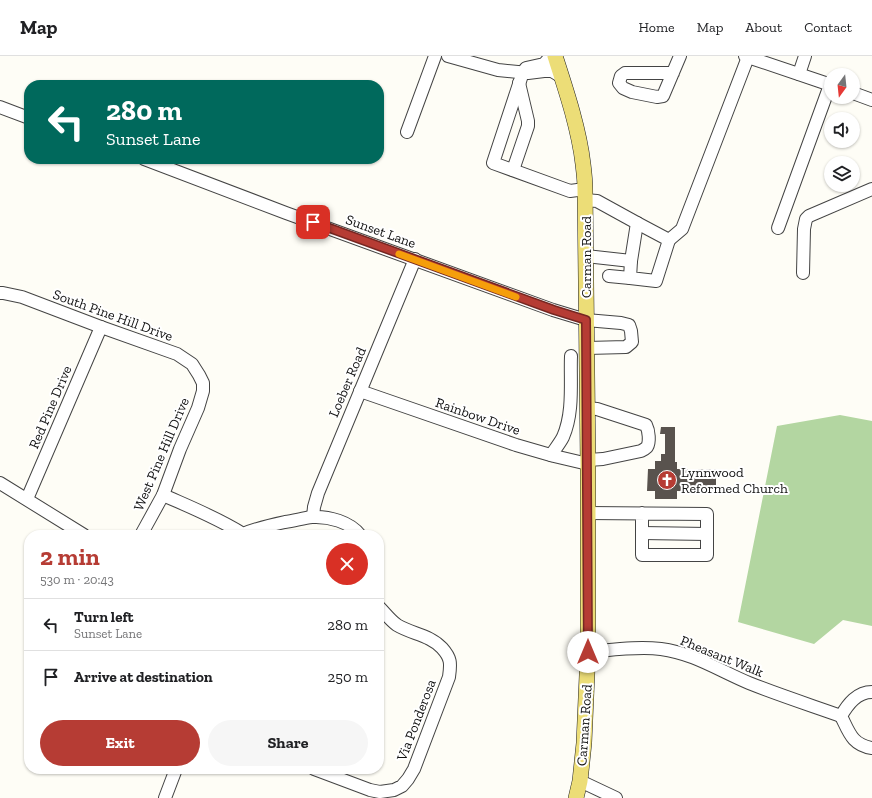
<!DOCTYPE html>
<html lang="en">
<head>
<meta charset="utf-8">
<style>
	body { margin:0; font-family:"Zilla Slab",serif; background:#f6f6f6; color:#202124; height:100vh; display:flex; flex-direction:column; font-size:15px; white-space:nowrap }
	* { box-sizing:border-box; margin:0 }
	p { font-size:13px; color:#757577 }
	.icon { flex:none; width:22px; height:22px; fill:none; stroke:currentColor; stroke-width:2; stroke-linecap:round; stroke-linejoin:round }
	.map { position:relative; flex:1; overflow:hidden }
	.side { position:absolute; left:24px; top:474px; width:360px; height:244px; display:flex; flex-direction:column; background:#fff; border-radius:16px; box-shadow:0 1px 3px #0004 }
	.side>* { flex:none }
	.guide { position:absolute; left:24px; top:24px; width:360px; height:84px; border-radius:16px; box-shadow:0 1px 3px #0004; background:#00695c; color:#fff; overflow:hidden }
	.needle { width:26px; rotate:195deg }
	.buttons { position:absolute; left:824px; top:12px; display:grid; gap:8px }
	.buttons a { display:grid; place-items:center; width:36px; height:36px; border-radius:50%; background:#fff; box-shadow:0 1px 3px #0004; font-size:20px }
	.pin { position:absolute; display:grid; place-items:center; width:34px; height:34px; color:#fff; margin:-17px; border-radius:8px; box-shadow:0 2px 6px #0006 }
	.me { position:absolute; width:44px; margin:-22px; rotate:0deg; stroke-linejoin:round; filter:drop-shadow(0 0 3px #0008) }
	.turn { display:flex; align-items:center; gap:14px; height:84px; padding:0 16px; font-size:18px }
	.turn .icon { width:52px; height:52px; stroke-width:2.5 }
	.turn b { display:block; font-size:28px; line-height:34px }
	.round { display:grid; place-items:center; flex:none; width:42px; height:42px; border-radius:21px; background:#f6f6f6 }
	.headline { display:flex; align-items:center; justify-content:space-between; height:68px; padding:0 16px }
	h1 { font-size:24px; font-weight:700; line-height:30px; color:#b63c34 }
	.button { display:flex; gap:8px; margin-top:auto; padding:8px 16px }
	.button a { flex:1; height:46px; border-radius:24px; background:#b63c34; color:#fff; font-size:16px; font-weight:700; line-height:46px; text-align:center }
	.button a+a { background:#f6f6f6; color:#202124 }
	ul { padding:0; list-style:none }
	li { display:flex; align-items:center; gap:12px; height:52px; padding:0 16px; border-top:1px solid #e0e0e0 }
	li div { flex:1 }
	li b { display:block; font-size:15px }
	li em { font-style:normal }
	header { display:flex; align-items:center; gap:24px; box-sizing:border-box; height:56px; padding:0 20px; background:#fff; border-bottom:1px solid #e0e0e0 }
	header strong { font-size:19px }
	nav { display:flex; gap:22px; margin-inline-start:auto; font-size:14px }
	.map>svg:first-child { display:block }
</style>
</head>
<body>
<header>
<strong>Map</strong>
<nav><a>Home</a><a>Map</a><a>About</a><a>Contact</a></nav>
</header>
<div class="map">
<svg width="872" height="742" viewBox="0 0 872 742">
	<rect width="100%" height="100%" fill="#fefdf6"/>
	<!-- forest -->
	<path fill="#b3d6a1" d="M840,359L872,365V570L843,564L814,588L738,566L777,370Z"/>
	<!-- building -->
	<path fill="#59534e" d="M661,371H675V406H677V413H716V436L677,435V443H655V435H647L648,413H655V405H661V398H665V378H660Z"/>
	<g fill="none" stroke-linecap="round" stroke-linejoin="round">
		<defs>
			<g id="minor">
				<path d="M448,0L498,14L528,17L544,15H552L562,21"/>
				<path d="M551,0L544,8L526,12L523,16L493,107L570,135L585,133"/>
				<path d="M745,0L831,29"/>
				<path d="M673,17H625L621,20L619,27L623,32L632,36L657,41L663,40L680,0"/>
				<path d="M799,18L805,0"/>
				<path d="M853,37L872,44"/>
				<path d="M0,51L29,62"/>
				<path d="M407,76L435,0"/>
				<path d="M144,103L286,157L553,254L586,264L621,267L629,269L631,275L632,286L626,291L587,292"/>
				<path d="M513,114L528,70V65L519,27"/>
				<path d="M585,144L597,145L637,167L631,205L586,200"/>
				<path d="M778,172L830,29"/>
				<path d="M669,184L682,173L748,1"/>
				<path d="M631,205L630,222L656,225L669,184L637,167"/>
				<path d="M803,217L804,173L806,163L809,160L872,133"/>
				<path d="M609,220L630,222"/>
				<path d="M0,237H3L22,241L101,271L177,298L192,308L199,319L203,327V335L198,352L180,393L163,439L141,479"/>
				<path d="M360,335L516,389L554,400L588,408"/>
				<path d="M587,352L597,353L646,369C649,375 650,386 647,391C645,393 643,394 641,395L603,403L588,404"/>
				<path d="M551,399C555,393 560,387 563,381C574,356 570,326 571,300"/>
				<path d="M0,427L84,479"/>
				<path d="M163,439C190,451 218,462 243,478C257,472 271,469 285,466C294,465 303,462 312,461C329,460 350,466 360,479"/>
				<path d="M27,443L101,271"/>
				<path d="M588,457L707,458V499H642V457"/>
				<path d="M313,461L314,451L318,437L415,203"/>
				<path d="M642,477L707,478"/>
				<path d="M588,596C612,594 637,590 661,593C693,597 720,615 749,627C779,639 810,649 841,660"/>
				<path d="M872,636C857,636 848,648 841,660C849,676 852,689 872,692"/>
				<path d="M314,713L370,734L380,736L394,734L402,730L408,723L414,713L449,621C451,607 451,602 442,592C430,579 412,578 397,569C390,564 385,557 379,551"/>
				<path d="M580,725L616,742"/>
				<path d="M165,742L176,713"/>
			</g>
			<path id="major" d="M555,0C566,34 579,73 583,108C584,116 585,125 585,133L588,408V596L584,687L580,725L576,742"/>
		</defs>
		<!-- minor casing -->
		<use href="#minor" stroke="#444" stroke-width="14"/>
		<!-- major casing -->
		<use href="#major" stroke="#222" stroke-width="16"/>
		<!-- minor -->
		<use href="#minor" stroke="#fff" stroke-width="12"/>
		<!-- major -->
		<use href="#major" stroke="#ecdd77" stroke-width="15"/>
	</g>
	<g fill="none" stroke-linecap="round" stroke-linejoin="round">
		<defs>
			<path id="route" d="M313,166L554,254L586,264L588,596"/>
		</defs>
		<!-- route casing -->
		<use href="#route" stroke="#762722" stroke-width="10"/>
		<!-- route -->
		<use href="#route" stroke="#b63c34" stroke-width="7"/>
		<!-- slow -->
		<path stroke="#f59e0b" stroke-width="7" d="M399,198L516,241"/>
	</g>
	<!-- icons -->
	<defs>
		<symbol id="church-disc" viewBox="-11 -11 22 22"><circle r="9.5" fill="#b63c34" stroke="#fff"/><path d="M-1.2-6h2.4v3.5h3.3v2.4h-3.3V6h-2.4V-.1h-3.3v-2.4h3.3Z" fill="#fff"/></symbol>
	</defs>
	<g fill-rule="evenodd">
		<use href="#church-disc" x="656" y="413" width="22" height="22"/>
	</g>
	<g text-anchor="middle" stroke-width="4" stroke-linejoin="round" paint-order="stroke">
		<!-- street labels -->
		<g font-size="14" fill="#111" stroke="#fff">
			<text transform="translate(381 175) rotate(20)" y="5">Sunset Lane</text>
			<text transform="translate(586 201) rotate(-90)" y="5">Carman Road</text>
			<text transform="translate(113 259) rotate(20)" y="5">South Pine Hill Drive</text>
			<text transform="translate(347 326) rotate(-67)" y="5">Loeber Road</text>
			<text transform="translate(50 351) rotate(-67)" y="5">Red Pine Drive</text>
			<text transform="translate(478 360) rotate(19)" y="5">Rainbow Drive</text>
			<text transform="translate(161 398) rotate(-67)" y="5">West Pine Hill Drive</text>
			<text transform="translate(722 600) rotate(22)" y="5">Pheasant Walk</text>
			<text transform="translate(416 664) rotate(-69)" y="5">Via Ponderosa</text>
			<text transform="translate(584 669) rotate(-86)" y="5">Carman Road</text>
		</g>
		<!-- poi labels -->
		<g font-size="14" fill="#111" stroke="#fff" text-anchor="start">
			<text x="681" y="421">Lynnwood<tspan x="681" dy="16">Reformed Church</tspan></text>
		</g>
	</g>
</svg>
<div class="buttons">
<a><svg class="needle" viewBox="-14 -14 28 28"><path d="M0-13l5 13h-10z" fill="#e53935"/><path d="M0 13l5-13h-10z" fill="#757577"/></svg></a>
<a><svg class="icon" aria-label="sound" viewBox="0 0 24 24"><path d="M4 9h4l5-4v14l-5-4H4zM17 9q2 3 0 6"/></svg></a>
<a><svg class="icon" aria-label="layers" viewBox="0 0 24 24"><path d="M12 4l9 5-9 5-9-5zM3 14l9 5 9-5"/></svg></a>
</div>
<div class="pin" style="left:313px;top:166px;background:#d93025"><svg class="icon" aria-label="arrive" viewBox="0 0 24 24"><path d="M6 21V4h12l-3 4 3 4H6"/></svg></div>
<svg class="me" style="left:588px;top:596px" viewBox="-20 -20 40 40"><circle r="19" fill="#fff"/><path d="M0-13L10 11 0 6-10 11z" fill="#b63c34"/></svg>
<div class="guide">
<div class="turn"><svg class="icon" aria-label="left" viewBox="0 0 24 24"><path d="M17 20v-9H6M10 6l-5 5 5 5"/></svg><div><b>280 m</b>Sunset Lane</div></div>
</div>
<section class="side">
<div class="headline"><div><h1>2 min</h1><p>530 m · 20:43</p></div><a class="round" style="background:#d93025;color:#fff"><svg class="icon" aria-label="close" viewBox="0 0 24 24"><path d="M6 6l12 12M18 6L6 18"/></svg></a></div>
<ul>
<li><svg class="icon" aria-label="left" viewBox="0 0 24 24"><path d="M17 20v-9H6M10 6l-5 5 5 5"/></svg><div><b>Turn left</b><p>Sunset Lane</p></div><em>280 m</em></li>
<li><svg class="icon" aria-label="arrive" viewBox="0 0 24 24"><path d="M6 21V4h12l-3 4 3 4H6"/></svg><div><b>Arrive at destination</b></div><em>250 m</em></li>
</ul>
<div class="button"><a>Exit</a><a>Share</a></div>
</section>
</div>
</body>
</html>
